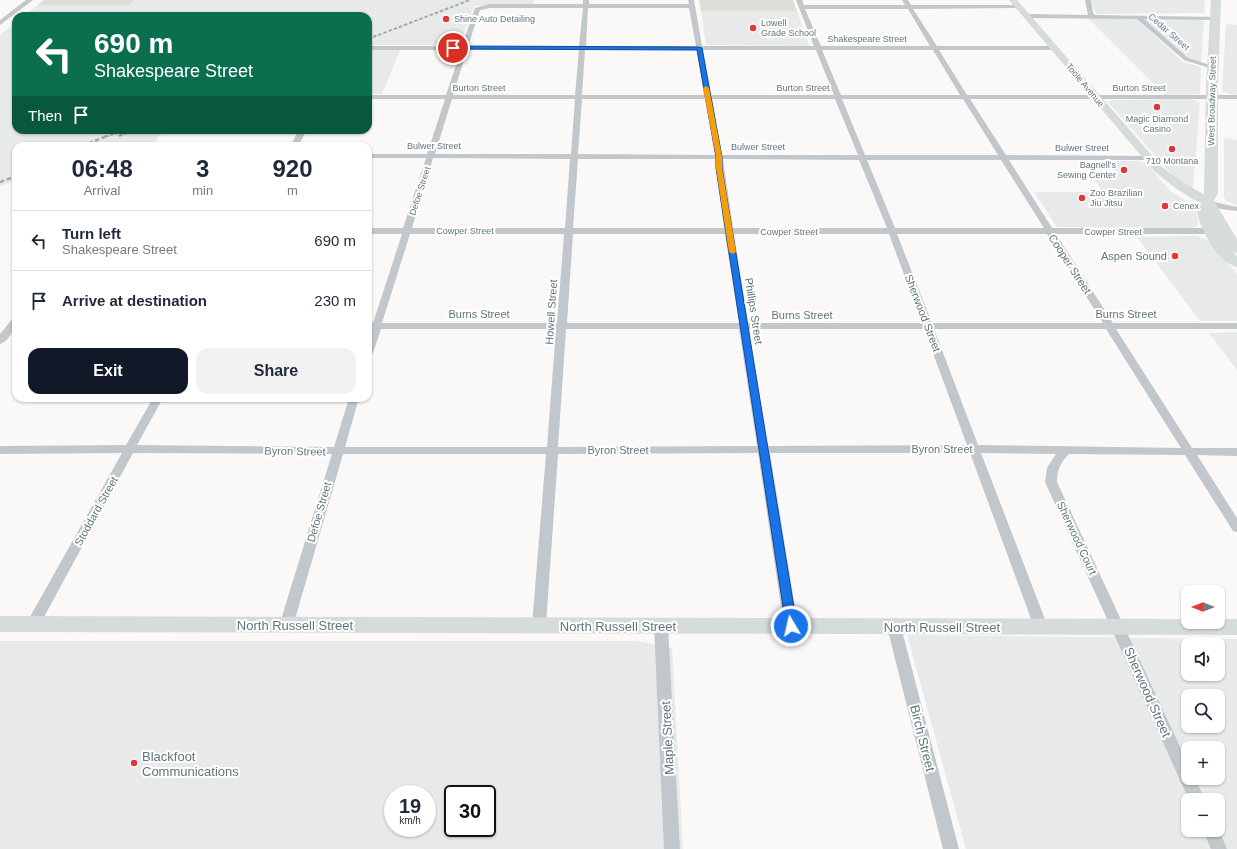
<!DOCTYPE html>
<html lang="en">
<head>
<meta charset="utf-8">
<style>
	body { margin:0; font-family:Arial,sans-serif; background:#f2f2f3; color:#1f2937; height:100vh; display:flex; flex-direction:column; font-size:15px; white-space:nowrap }
	* { box-sizing:border-box; margin:0 }
	p { font-size:13px; color:#747a83 }
	.icon { flex:none; width:22px; height:22px; fill:none; stroke:currentColor; stroke-width:2; stroke-linecap:round; stroke-linejoin:round }
	.map { position:relative; flex:1; overflow:hidden }
	.drawer { position:absolute; left:12px; top:142px; width:360px; height:260px; display:flex; flex-direction:column; background:#fff; border-radius:12px; box-shadow:0 1px 3px #0004 }
	.drawer>* { flex:none }
	.banner { position:absolute; left:12px; top:12px; width:360px; height:122px; border-radius:12px; box-shadow:0 1px 3px #0004; background:#0b6e4f; color:#fff; overflow:hidden }
	.needle { width:26px; rotate:270deg }
	.fabs { position:absolute; left:1181px; top:585px; display:grid; gap:8px }
	.fabs a { display:grid; place-items:center; width:44px; height:44px; border-radius:8px; background:#fff; box-shadow:0 1px 3px #0004; font-size:20px }
	.speed { position:absolute; left:384px; top:785px; display:flex; gap:8px; font-size:20px; font-weight:700; text-align:center }
	.speed>* { display:grid; place-content:center; width:52px; height:52px; border-radius:50%; background:#fff; box-shadow:0 1px 3px #0004; line-height:1 }
	.speed small { font-size:10px; font-weight:400 }
	.speed .limit { border:2px solid #111; border-radius:6px; background:#fff; color:#111 }
	.pin { position:absolute; display:grid; place-items:center; width:34px; height:34px; color:#fff; margin:-17px; border:2px solid #fff; border-radius:50%; box-shadow:0 1px 4px #0007 }
	.me { position:absolute; width:44px; margin:-22px; rotate:351deg; stroke-linejoin:round; filter:drop-shadow(0 0 3px #0008) }
	.turn { display:flex; align-items:center; gap:14px; height:84px; padding:0 16px; font-size:18px }
	.turn .icon { width:52px; height:52px; stroke-width:2.5 }
	.turn b { display:block; font-size:28px; line-height:34px }
	.then { display:flex; align-items:center; height:38px; padding:0 16px; background:#0003; gap:8px; font-size:15px }
	.eta { display:flex; justify-content:space-evenly; align-items:center; height:68px; text-align:center }
	.eta b { font-size:24px; font-weight:800; line-height:28px }
	.cta { display:flex; gap:8px; margin-top:auto; padding:8px 16px }
	.cta a { flex:1; height:46px; border-radius:12px; background:#111827; color:#fff; font-size:16px; font-weight:800; line-height:46px; text-align:center }
	.cta a+a { background:#f2f2f3; color:#1f2937 }
	ul { padding:0; list-style:none }
	li { display:flex; align-items:center; gap:12px; height:60px; padding:0 16px; border-top:1px solid #e0e1e3 }
	li div { flex:1 }
	li b { display:block; font-size:15px }
	li em { font-style:normal }
	.map>svg:first-child { display:block }
</style>
</head>
<body>
<div class="map">
<svg width="1237" height="849" viewBox="0 0 1237 849">
	<rect width="100%" height="100%" fill="#faf9f8"/>
	<!-- built -->
	<g fill="#e8e9e9" fill-rule="evenodd">
		<path d="M134,0H534L533,5L474,6L459,45H368V16H24L38,5H130Z"/>
		<path d="M1091,0H1204L1205,13L1098,14L1095,12Z"/>
		<path d="M701,11H797L809,46L706,45Z"/>
		<path d="M1088,18H1136L1183,62L1201,67L1200,94L1165,95Z"/>
		<path d="M1143,18L1202,20L1204,22L1201,63L1190,60Z"/>
		<path d="M16,22V130H164L152,146H16V180L0,186V35Z"/>
		<path d="M1226,24L1237,25V95L1229,94L1222,91Z"/>
		<path d="M368,50H400L382,94H368Z"/>
		<path d="M1191,99L1200,103L1193,188H1191L1181,185L1108,102L1112,100Z"/>
		<path d="M1224,138L1237,140V205L1226,201L1224,197Z"/>
		<path d="M1107,161H1138L1146,163L1170,191L1188,202L1195,211L1198,219V226L1192,228L1057,227L1034,192H1103L1091,175H1117Z"/>
		<path d="M1196,236L1208,240L1237,274V321H1200L1137,237Z"/>
		<path d="M1237,332V370L1209,333Z"/>
		<path d="M907,635L1237,639V849H966ZM1188,644H1218V674H1188ZM1188,696H1218V726H1188ZM1188,748H1218V778H1188ZM1188,800H1218V830H1188Z"/>
		<path d="M0,641H637L672,648L683,849H0ZM393,794H427V828H393ZM453,794H487V828H453Z"/>
	</g>
	<!-- green -->
	<g fill="#dbdfd7">
		<path d="M44,0H134L130,5H38Z"/>
		<path d="M699,0H793L797,11H701Z"/>
	</g>
	<g fill="none" stroke-linecap="round" stroke-linejoin="round">
		<!-- street -->
		<g fill="#c1c7ca" fill-rule="evenodd">
			<path d="M26,0H33L0,25V20Z"/>
			<path d="M583,0H589V4H689L688,0H694L702,46H814L796,0H802L804,5H905L902,0H908L911,5H1018L1020,6V8L913,9L937,46H1054L1057,48L1054,50H939L967,95H1237V99H970L1006,155L1148,156L1152,158L1148,160H1009L1052,228H1210L1214,231L1210,234H1056L1113,323H1237V329H1116L1192,448H1237V456L1197,455L1237,518V532L1233,531L1185,455L1069,454C1060,463 1057,470 1057,482L1188,764V778H1195L1205,800H1189L1045,482L1047,468L1056,454L981,453L1048,627L1046,631L1041,632L1036,631L1034,627L970,453H770L798,626L796,630L791,631L786,630L784,626L758,453L558,454L546,625L544,629L539,630L534,629L532,625L546,454H343L293,626L291,630L286,631L281,630L279,626L332,454L133,453L38,628L33,629L28,628L26,624L122,453L0,454V446L126,445L153,398H163L137,445L334,447L349,398H359L345,447H547L556,329H381L373,353L368,356V337L371,329H368V323H373L402,234H368V228H403L426,158H368V154H427L445,99H368V95H446L461,50H368V46H462L475,8L490,4H583ZM490,8H583L579,46H468L480,10ZM588,8H689L696,46H586ZM805,9H908L930,46H821ZM467,50H579L575,95H453ZM585,50H697L704,95H582ZM703,50H816L834,95H711ZM822,50H933L960,95H841ZM452,99H575L571,154H435ZM582,99H705L715,155L578,154ZM712,99H835L858,155H722ZM842,99H963L998,155H865ZM433,158L570,159L565,228H412ZM578,159H715L724,228H573ZM723,159L859,160L887,228H733ZM867,160H1001L1044,228H895ZM410,234H564L557,323H382ZM573,234H725L739,323H567ZM734,234H889L922,323H748ZM897,234H1047L1103,323H932ZM566,329H739L757,446L558,447ZM749,329H924L967,445L768,446ZM934,329H1106L1181,448L978,445Z"/>
			<path d="M1085,0H1091L1093,13L1095,15L1216,17L1217,18L1214,20L1144,19L1188,58L1216,67L1213,69L1184,60L1137,19L1026,18L1023,16L1026,14L1088,15Z"/>
			<path d="M299,130H307L298,146H290Z"/>
			<path d="M1205,200L1237,207V211L1221,209L1205,204Z"/>
			<path d="M16,317C16,326 10,341 0,344V334L13,318Z"/>
			<path d="M661,621L666,622L668,626L680,849H664L654,626L656,622Z"/>
			<path d="M894,622L899,623L901,627L959,849H943L887,627L889,623Z"/>
			<path d="M1218,828L1219,830L1227,849H1211L1203,830H1218Z"/>
		</g>
		<!-- secondary -->
		<g fill="#d6dbdc" fill-rule="evenodd">
			<path d="M1009,0H1017L1162,167L1182,182L1212,199L1214,202L1212,205C1199,208 1165,180 1154,171Z"/>
			<path d="M0,616L1188,619V622H1218V619H1237V635L0,632Z"/>
		</g>
		<!-- primary -->
		<path fill="#d6dbdc" fill-rule="evenodd" d="M1211,0H1221L1218,86V193L1214,201L1237,239V253L1233,252L1237,256V267C1216,262 1201,229 1196,210L1204,193L1206,86ZM1213,223L1227,246L1214,225Z"/>
		<!-- rail-far1 -->
		<g stroke="#a1abae" stroke-width="2" stroke-dasharray="3.5 2" stroke-linecap="butt">
			<path d="M368,39L470,0"/>
			<path d="M119,136L134,130"/>
			<path d="M105,137L124,130"/>
		</g>
		<!-- rail -->
		<g stroke="#a1abae" stroke-width="2.5" stroke-dasharray="4.5 2.5" stroke-linecap="butt">
			<path d="M82,146L107,136"/>
			<path d="M0,182L16,176"/>
		</g>
	</g>
	<!-- route -->
	<path fill="#1a73e8" stroke="#114b97" d="M453,46L699,47L702,48L722,157V168L797,626L795,629H787L786,626L716,168V157L697,50L451,49Z"/>
	<!-- slow -->
	<path fill="#f59e0b" d="M706,86L709,88L722,157V168L736,252L733,254L729,252L716,168V157L703,88Z"/>
	<!-- markers -->
	<g fill="#dd3934" stroke="#fff" stroke-width="1.5">
		<circle cx="446" cy="19" r="4"/>
		<circle cx="753" cy="28" r="4"/>
		<circle cx="1157" cy="107" r="4"/>
		<circle cx="1172" cy="149" r="4"/>
		<circle cx="1124" cy="170" r="4"/>
		<circle cx="1082" cy="198" r="4"/>
		<circle cx="1165" cy="206" r="4"/>
		<circle cx="1175" cy="256" r="4"/>
		<circle cx="134" cy="763" r="4"/>
	</g>
	<g text-anchor="middle" stroke-width="4" stroke-linejoin="round" paint-order="stroke">
		<!-- far-poi labels -->
		<g font-size="9" fill="#61757c" stroke="#fff" text-anchor="start">
			<text x="454" y="22">Shine Auto Detailing</text>
			<text x="761" y="26">Lowell<tspan x="761" dy="10">Grade School</tspan></text>
			<text x="1157" y="122" text-anchor="middle">Magic Diamond<tspan x="1157" dy="10">Casino</tspan></text>
			<text x="1172" y="164" text-anchor="middle">710 Montana</text>
			<text x="1116" y="168" text-anchor="end">Bagnell's<tspan x="1116" dy="10">Sewing Center</tspan></text>
			<text x="1090" y="196">Zoo Brazilian<tspan x="1090" dy="10">Jiu Jitsu</tspan></text>
			<text x="1173" y="209">Cenex</text>
		</g>
		<!-- far-street labels -->
		<g font-size="9" fill="#61757c" stroke="#fff">
			<text transform="translate(1169 32) rotate(41)" y="3">Cedar Street</text>
			<text x="867" y="42">Shakespeare Street</text>
			<text transform="translate(1085 85) rotate(50)" y="3">Toole Avenue</text>
			<text x="479" y="91">Burton Street</text>
			<text x="803" y="91">Burton Street</text>
			<text x="1139" y="91">Burton Street</text>
			<text transform="translate(1212 101) rotate(-89)" y="3">West Broadway Street</text>
			<text x="434" y="149">Bulwer Street</text>
			<text x="758" y="150">Bulwer Street</text>
			<text x="1082" y="151">Bulwer Street</text>
			<text transform="translate(420 191) rotate(-72)" y="3">Defoe Street</text>
			<text x="465" y="234">Cowper Street</text>
			<text x="789" y="235">Cowper Street</text>
			<text x="1113" y="235">Cowper Street</text>
		</g>
		<!-- poi labels -->
		<g font-size="11" fill="#61757c" stroke="#fff" text-anchor="end">
			<text x="1167" y="260">Aspen Sound</text>
		</g>
		<!-- street labels -->
		<g font-size="11" fill="#61757c" stroke="#fff">
			<text transform="translate(1070 264) rotate(57)" y="4">Cooper Street</text>
			<text transform="translate(754 311) rotate(81)" y="4">Phillips Street</text>
			<text transform="translate(551 312) rotate(-86)" y="4">Howell Street</text>
			<text transform="translate(923 313) rotate(69)" y="4">Sherwood Street</text>
			<text x="479" y="318">Burns Street</text>
			<text x="1126" y="318">Burns Street</text>
			<text x="802" y="319">Burns Street</text>
			<text x="942" y="453">Byron Street</text>
			<text x="618" y="454">Byron Street</text>
			<text transform="translate(295 451) rotate(1)" y="4">Byron Street</text>
			<text transform="translate(96 511) rotate(-61)" y="4">Stoddard Street</text>
			<text transform="translate(319 512) rotate(-74)" y="4">Defoe Street</text>
			<text transform="translate(1077 538) rotate(65)" y="4">Sherwood Court</text>
		</g>
		<!-- near-street labels -->
		<g font-size="13" fill="#61757c" stroke="#fff">
			<text x="295" y="630">North Russell Street</text>
			<text x="618" y="631">North Russell Street</text>
			<text x="942" y="632">North Russell Street</text>
			<text transform="translate(1148 692) rotate(66)" y="5">Sherwood Street</text>
			<text transform="translate(667 738) rotate(-93)" y="5">Maple Street</text>
			<text transform="translate(923 738) rotate(76)" y="5">Birch Street</text>
		</g>
		<!-- near-poi labels -->
		<g font-size="13" fill="#61757c" stroke="#fff" text-anchor="start">
			<text x="142" y="761">Blackfoot<tspan x="142" dy="15">Communications</tspan></text>
		</g>
	</g>
</svg>
<div class="fabs">
<a><svg class="needle" viewBox="-14 -14 28 28"><path d="M0-13l5 13h-10z" fill="#e53935"/><path d="M0 13l5-13h-10z" fill="#747a83"/></svg></a>
<a><svg class="icon" aria-label="sound" viewBox="0 0 24 24"><path d="M4 9h4l5-4v14l-5-4H4zM17 9q2 3 0 6"/></svg></a>
<a><svg class="icon" aria-label="search" viewBox="0 0 24 24"><circle cx="10" cy="10" r="6"/><path d="M15 15l6 6"/></svg></a>
<a>+</a>
<a>−</a>
</div>
<div class="speed"><div>19<small>km/h</small></div><div class="limit">30</div></div>
<div class="pin" style="left:453px;top:48px;background:#d93025"><svg class="icon" aria-label="arrive" viewBox="0 0 24 24"><path d="M6 21V4h12l-3 4 3 4H6"/></svg></div>
<svg class="me" style="left:791px;top:626px" viewBox="-20 -20 40 40"><circle r="17" fill="#1a73e8" stroke="#fff" stroke-width="3"/><path d="M0-11L8 9 0 5-8 9z" fill="#fff"/></svg>
<div class="banner">
<div class="turn"><svg class="icon" aria-label="left" viewBox="0 0 24 24"><path d="M17 20v-9H6M10 6l-5 5 5 5"/></svg><div><b>690 m</b>Shakespeare Street</div></div>
<div class="then">Then<svg class="icon" aria-label="arrive" viewBox="0 0 24 24"><path d="M6 21V4h12l-3 4 3 4H6"/></svg></div>
</div>
<section class="drawer">
<div class="eta">
<div><b>06:48</b><p>Arrival</p></div>
<div><b>3</b><p>min</p></div>
<div><b>920</b><p>m</p></div>
</div>
<ul>
<li><svg class="icon" aria-label="left" viewBox="0 0 24 24"><path d="M17 20v-9H6M10 6l-5 5 5 5"/></svg><div><b>Turn left</b><p>Shakespeare Street</p></div><em>690 m</em></li>
<li><svg class="icon" aria-label="arrive" viewBox="0 0 24 24"><path d="M6 21V4h12l-3 4 3 4H6"/></svg><div><b>Arrive at destination</b></div><em>230 m</em></li>
</ul>
<div class="cta"><a>Exit</a><a>Share</a></div>
</section>
</div>
</body>
</html>
